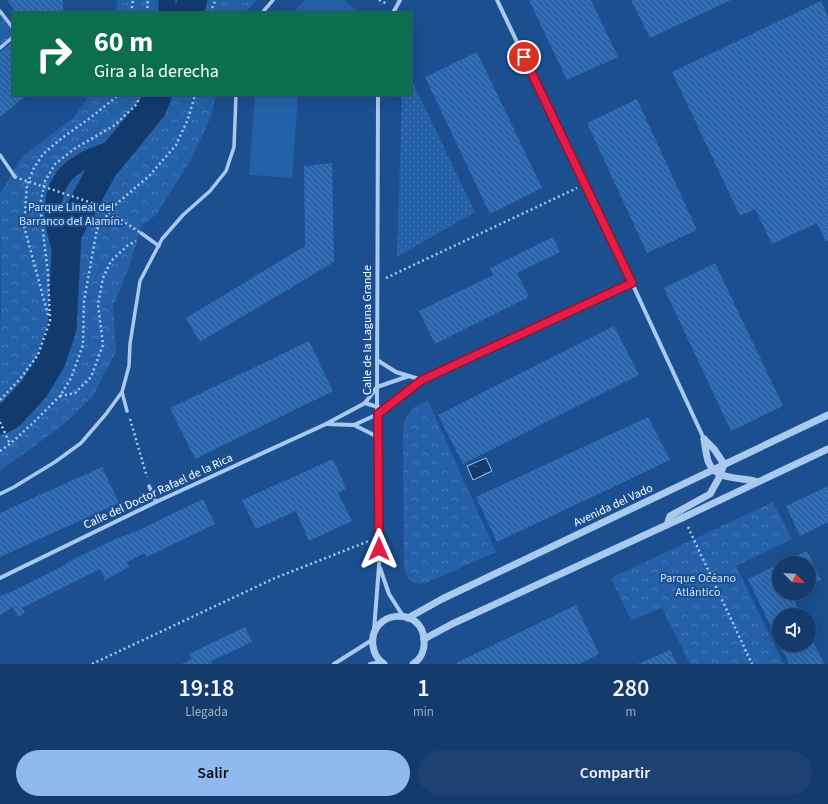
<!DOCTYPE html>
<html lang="es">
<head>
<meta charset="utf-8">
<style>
	body { margin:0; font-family:"Source Sans 3",sans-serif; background:#1d4271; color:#f1f3f6; height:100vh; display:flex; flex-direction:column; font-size:15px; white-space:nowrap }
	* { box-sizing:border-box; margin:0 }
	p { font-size:13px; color:#9dadc1 }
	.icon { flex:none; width:22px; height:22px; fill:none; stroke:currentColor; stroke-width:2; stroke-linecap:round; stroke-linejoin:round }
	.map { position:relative; height:664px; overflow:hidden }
	.details { display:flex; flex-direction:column; background:#143b6b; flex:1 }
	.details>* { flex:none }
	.top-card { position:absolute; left:12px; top:12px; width:400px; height:84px; border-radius:0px; box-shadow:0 4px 16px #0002,0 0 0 1px #33557e; background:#0b6e4f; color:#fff; overflow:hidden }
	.needle { width:26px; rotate:114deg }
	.tools { position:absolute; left:772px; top:556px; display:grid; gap:8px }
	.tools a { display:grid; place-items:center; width:44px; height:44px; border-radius:50%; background:#143b6b; box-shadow:0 4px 16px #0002,0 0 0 1px #33557e; font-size:20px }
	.pin { position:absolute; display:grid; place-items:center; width:34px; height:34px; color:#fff; margin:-17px; border:2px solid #fff; border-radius:50%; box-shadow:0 1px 4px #0007 }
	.me { position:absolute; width:44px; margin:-22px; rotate:0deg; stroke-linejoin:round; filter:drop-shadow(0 0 3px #0008) }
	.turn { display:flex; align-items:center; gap:14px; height:84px; padding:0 16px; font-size:18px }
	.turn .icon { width:52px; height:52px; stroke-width:2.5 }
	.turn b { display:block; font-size:28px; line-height:34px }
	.eta { display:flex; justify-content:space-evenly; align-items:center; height:68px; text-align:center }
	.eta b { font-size:24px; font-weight:600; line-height:28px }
	.action { display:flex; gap:8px; margin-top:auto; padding:8px 16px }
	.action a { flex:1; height:46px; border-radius:24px; background:#90b9f0; color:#111; font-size:16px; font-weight:600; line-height:46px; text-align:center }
	.action a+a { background:#1d4271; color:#f1f3f6 }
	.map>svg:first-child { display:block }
</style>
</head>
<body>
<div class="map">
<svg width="828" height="664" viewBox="0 0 828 664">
	<defs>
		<pattern id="grass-dots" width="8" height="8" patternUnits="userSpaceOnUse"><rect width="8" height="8" fill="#2461a8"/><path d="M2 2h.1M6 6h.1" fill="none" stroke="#4579b5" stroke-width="1.8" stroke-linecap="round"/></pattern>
		<pattern id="park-crowns" width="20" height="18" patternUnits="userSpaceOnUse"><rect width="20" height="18" fill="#2461a8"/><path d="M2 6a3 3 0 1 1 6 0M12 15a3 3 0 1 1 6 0" fill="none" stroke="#4579b5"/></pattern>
		<pattern id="water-ripples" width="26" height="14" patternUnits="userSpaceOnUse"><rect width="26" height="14" fill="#123a6d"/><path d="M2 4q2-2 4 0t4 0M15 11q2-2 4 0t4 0" fill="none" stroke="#365883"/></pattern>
		<pattern id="building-back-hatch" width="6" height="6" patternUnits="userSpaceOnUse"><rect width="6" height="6" fill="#2a66ad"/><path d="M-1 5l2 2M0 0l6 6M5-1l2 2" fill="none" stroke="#4a7db9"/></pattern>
	</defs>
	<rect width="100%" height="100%" fill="#1b4f8f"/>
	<!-- grass -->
	<path fill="url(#grass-dots)" d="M411,79L475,212L397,257L402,95H411Z"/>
	<!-- park -->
	<g fill="url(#park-crowns)">
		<path d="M118,0H257L244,13H115Z"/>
		<path d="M0,11L13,28V38L0,49Z"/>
		<path d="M90,95H216L211,117L190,161L156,215L142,225L128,270L113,306L116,352L93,396L62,426L0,471V321L1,316L0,194L22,157L74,117Z"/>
		<path d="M428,401L496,552L426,583C409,586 406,578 404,564L403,427C408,411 412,407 428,401Z"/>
		<path d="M773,502L792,539L736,566L784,664H690L662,608L631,620L611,578Z"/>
	</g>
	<!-- pitch -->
	<g fill="#2461a8">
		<path d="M305,0H344L358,12L293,13Z"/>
		<path d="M255,95H298L292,178L249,175Z"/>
	</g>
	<!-- water -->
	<path fill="url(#water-ripples)" stroke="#9cc4f0" d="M486,458L492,471L473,480L467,466Z"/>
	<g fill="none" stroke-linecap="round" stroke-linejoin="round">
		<!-- canal -->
		<g stroke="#123a6d" stroke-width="17">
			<path d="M167,0V13"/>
			<path d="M65,262C54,234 43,194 70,170C84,158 103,152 120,147"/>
		</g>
		<!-- river -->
		<g stroke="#123a6d" stroke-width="29">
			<path d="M188,13L193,0"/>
			<path d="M0,420L10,415L34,389L51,361L62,328L67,234L103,168L152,108L157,95"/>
		</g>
	</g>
	<!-- building -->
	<g fill="url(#building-back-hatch)">
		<path d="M7,0H63V13H17Z"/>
		<path d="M529,0H591L618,57L567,80Z"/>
		<path d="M631,0H731L650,38Z"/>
		<path d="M821,1L828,17V241L826,242L817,223L772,244L755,209L740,216L672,72Z"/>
		<path d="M13,41V95H27L0,117V52Z"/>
		<path d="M477,52L542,188L490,214L425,77Z"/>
		<path d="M637,99L697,230L647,253L587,123Z"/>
		<path d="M332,163L334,262L200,342L186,318L305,246L304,166Z"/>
		<path d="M553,237L560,252L517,273L529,297L435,344L419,311L493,275L490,268Z"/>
		<path d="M715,263L783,406L731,431L664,288Z"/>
		<path d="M614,326L639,375L463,464L438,415Z"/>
		<path d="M309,341L333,391L195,459L170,408Z"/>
		<path d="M648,417L670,460L497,542L476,497Z"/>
		<path d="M333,459L346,488L338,493L352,521L309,541L296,511L256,529L242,500Z"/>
		<path d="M102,467L119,503L0,557V513Z"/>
		<path d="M828,486V522L800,536L786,506Z"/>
		<path d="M203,499L215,524L147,557L145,553L127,562L129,567L105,580L100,569L22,608L25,613L18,617L13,607L0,615V596L13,591L59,568L74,559L115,539L135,532Z"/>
		<path d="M807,551L821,580L809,585V563H782Z"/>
		<path d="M779,564V593H793L791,594L801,615H779V644L748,579Z"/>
		<path d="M576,605L599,654L579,664H454Z"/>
		<path d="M245,627L252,642L211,661L212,664H182L192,659L189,654Z"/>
		<path d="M809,633L824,664H789L780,645H809Z"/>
		<path d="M670,650L677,664H638Z"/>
	</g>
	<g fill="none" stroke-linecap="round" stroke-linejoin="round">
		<!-- path -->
		<g stroke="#a9c9ee" stroke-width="2.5" stroke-dasharray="2 3" stroke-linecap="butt">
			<path d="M379,0L387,4"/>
			<path d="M131,13L133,0"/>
			<path d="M147,13L148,0"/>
			<path d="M211,13L213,5L216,0"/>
			<path d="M386,278L577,188"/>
			<path d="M48,315L24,226L27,184L34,168L43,154L62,138L90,118L115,98L117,95"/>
			<path d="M60,396L75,393L91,377L103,345L98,304L103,278L111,261L127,246L136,241"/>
			<path d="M0,400L20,379L38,355L50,321L48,274L40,205L45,181L55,164L74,149L115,125L137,104L140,95"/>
			<path d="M130,419L147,477"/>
			<path d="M0,422L10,444"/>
			<path d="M0,451L10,444L34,422L60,396L71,378L83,345L84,301L97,229L113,207L150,175L176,145L188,119L195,95"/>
			<path d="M688,527L752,664"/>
			<path d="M92,664L275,578L369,541"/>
		</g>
		<!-- pedestrian -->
		<g stroke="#a9c9ee" stroke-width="3.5">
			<path d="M0,11L13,28"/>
			<path d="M262,13L273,0"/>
			<path d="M0,48L13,37"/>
			<path d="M0,155L15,177"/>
			<path d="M141,233L159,246"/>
			<path d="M127,411L122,392L129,366L130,344L140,281L162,239L183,215L210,191L226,171L234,147L236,95"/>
			<path d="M149,486L156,502"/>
			<path d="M0,494L14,487L55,462L81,443L106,414L122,392"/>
		</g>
		<!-- minor -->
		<g stroke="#a9c9ee" stroke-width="4">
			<path d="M497,0L632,283L704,439"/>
			<path d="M393,13L400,0"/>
			<path d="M422,380L632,283"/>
			<path d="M365,403L378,407"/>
			<path d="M354,425L378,414L422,380L396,372L377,360"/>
			<path d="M378,437L354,425L326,424L365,403L377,387L409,376"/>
			<path d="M380,568L389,594L403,616"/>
			<path d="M0,578L156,502L326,424"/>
			<path d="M374,630L379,566L377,401L378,95"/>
			<path d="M334,664L372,640"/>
			<path d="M370,664L381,662"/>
		</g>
		<!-- tertiary -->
		<g stroke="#a9c9ee" stroke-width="7">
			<path d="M704,439C705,446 706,454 708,461C716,482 740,476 758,482"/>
			<path d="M682,518L828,449"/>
			<path d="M667,525L670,516L710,494L720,476L724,464L714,449L704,439"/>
			<path d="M408,618L442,599L828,415"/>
			<path d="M424,639L452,624L684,517"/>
			<path d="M384,664C378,660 374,653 373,646C368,610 423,605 424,640C425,650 421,659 413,664"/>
		</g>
		<!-- path-bridge -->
		<path stroke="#a9c9ee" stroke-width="2.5" stroke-dasharray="2 3" stroke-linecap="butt" d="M15,177L98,205L141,233"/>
	</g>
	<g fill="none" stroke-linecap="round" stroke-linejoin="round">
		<defs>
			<path id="route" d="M379,549L378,414L422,380L632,283L524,57"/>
		</defs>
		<!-- route casing -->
		<use href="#route" stroke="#92132f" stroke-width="10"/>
		<!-- route -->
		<use href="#route" stroke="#e11d48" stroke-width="7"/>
	</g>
	<g text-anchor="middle" stroke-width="4" stroke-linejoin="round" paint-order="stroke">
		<!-- park labels -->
		<g font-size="12" fill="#cfe3fa" stroke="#1b4f8f">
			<text x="71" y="211">Parque Lineal del<tspan x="71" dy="14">Barranco del Alamín.</tspan></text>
			<text x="698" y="582">Parque Océano<tspan x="698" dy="14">Atlántico</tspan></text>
		</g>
		<!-- street labels -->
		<g font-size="12" fill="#fff" stroke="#1b4f8f">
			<text transform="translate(367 330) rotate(-90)" y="4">Calle de la Laguna Grande</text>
			<text transform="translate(158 491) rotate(-25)" y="4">Calle del Doctor Rafael de la Rica</text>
			<text transform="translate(613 505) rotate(-25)" y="4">Avenida del Vado</text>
		</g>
	</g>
</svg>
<div class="tools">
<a><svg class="needle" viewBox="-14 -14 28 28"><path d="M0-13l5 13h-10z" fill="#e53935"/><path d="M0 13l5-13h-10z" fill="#9dadc1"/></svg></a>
<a><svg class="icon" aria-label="sound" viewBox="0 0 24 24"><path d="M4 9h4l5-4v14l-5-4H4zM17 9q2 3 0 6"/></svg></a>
</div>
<div class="pin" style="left:524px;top:57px;background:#d93025"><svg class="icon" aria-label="arrive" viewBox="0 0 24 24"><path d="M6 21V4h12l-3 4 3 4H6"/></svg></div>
<svg class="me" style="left:379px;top:549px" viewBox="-20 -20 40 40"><path d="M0-17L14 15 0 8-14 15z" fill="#e11d48" stroke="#fff" stroke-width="4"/></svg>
<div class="top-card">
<div class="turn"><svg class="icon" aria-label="right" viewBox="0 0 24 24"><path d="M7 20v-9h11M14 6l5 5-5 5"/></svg><div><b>60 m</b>Gira a la derecha</div></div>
</div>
</div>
<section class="details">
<div class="eta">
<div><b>19:18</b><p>Llegada</p></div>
<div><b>1</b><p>min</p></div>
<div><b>280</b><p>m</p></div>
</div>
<div class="action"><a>Salir</a><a>Compartir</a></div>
</section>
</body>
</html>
